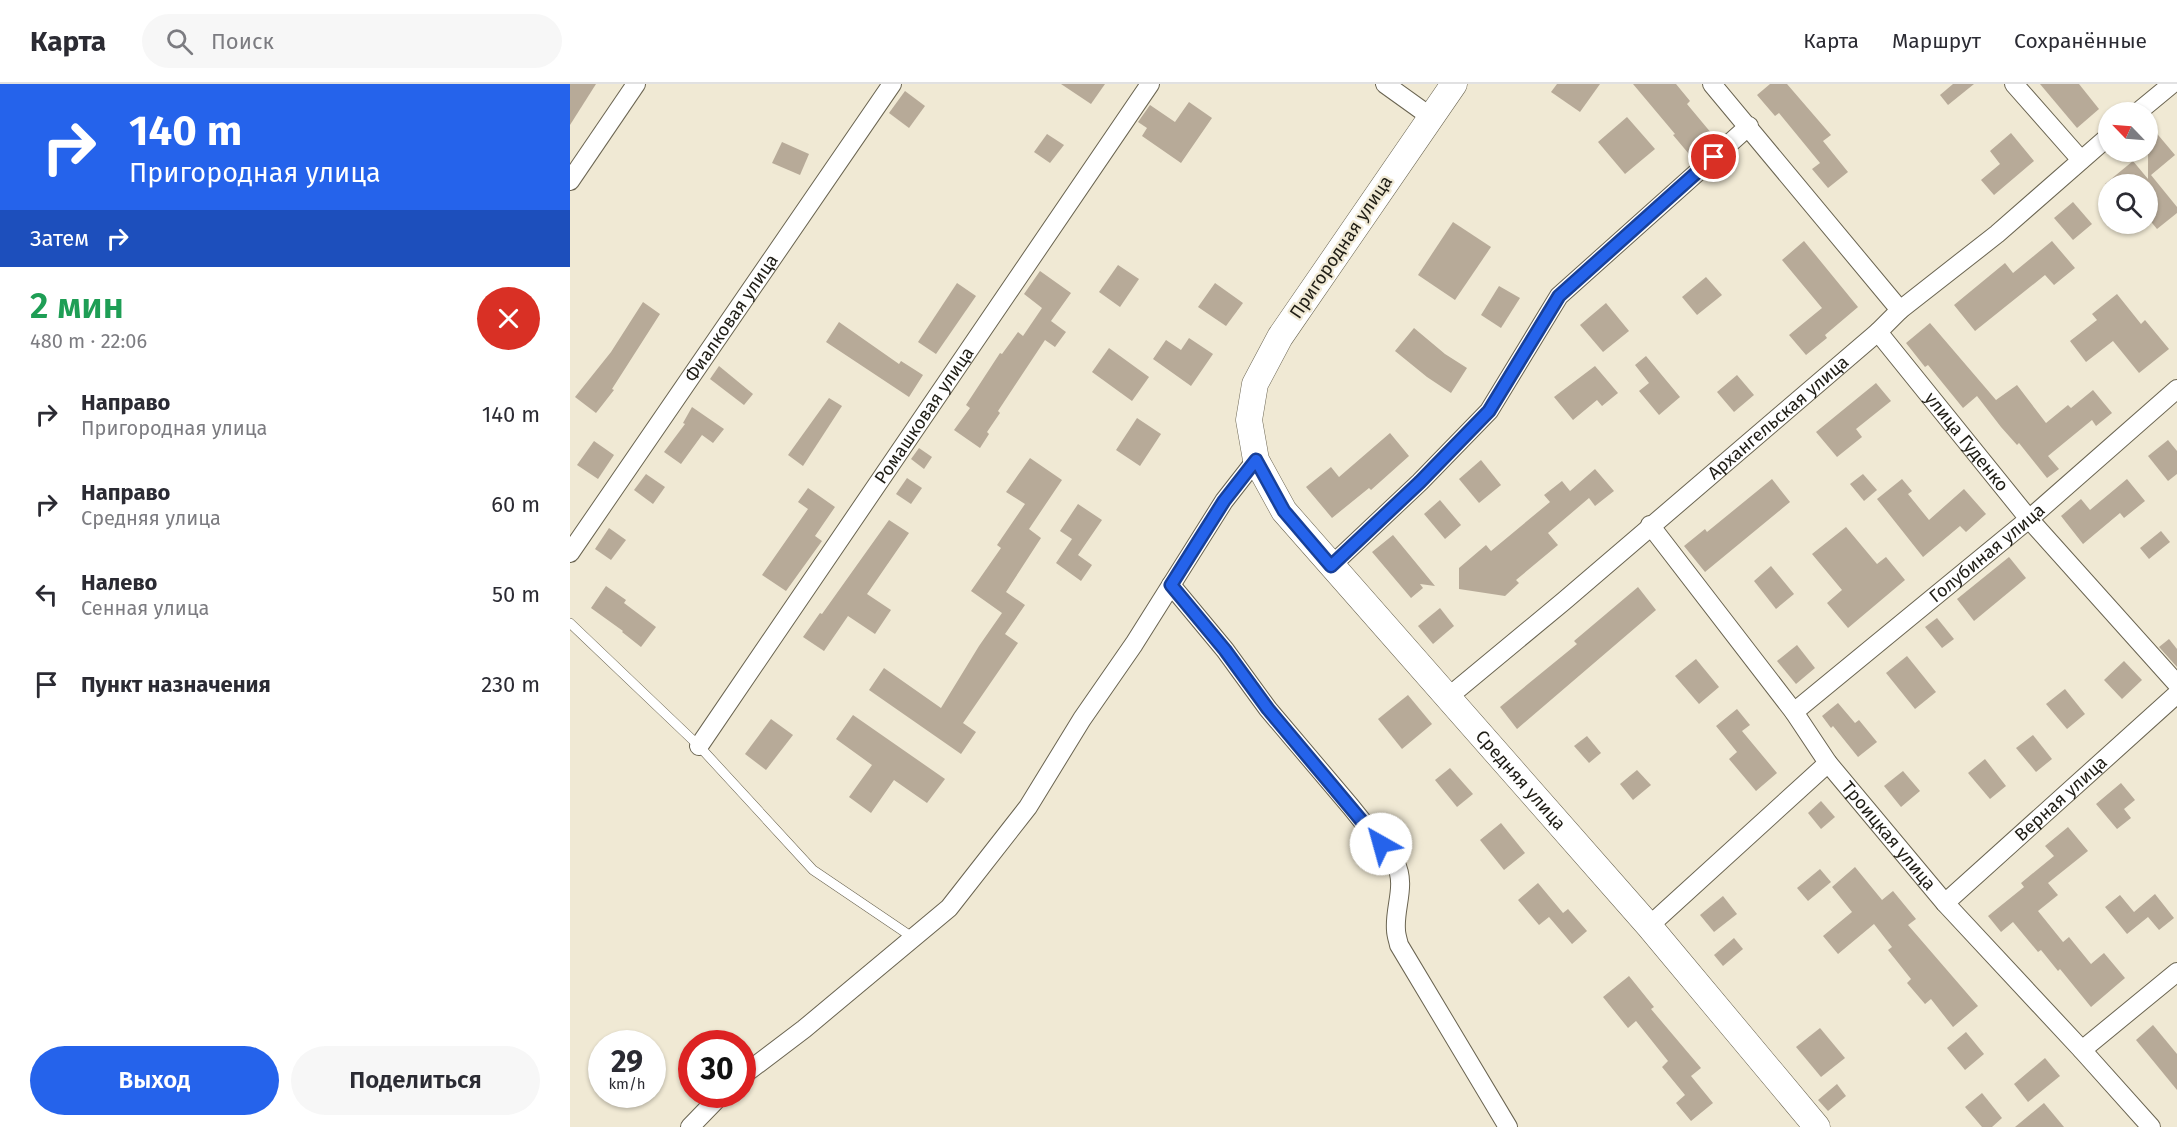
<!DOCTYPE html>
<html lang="ru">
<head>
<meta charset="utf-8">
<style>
	body { margin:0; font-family:"Fira Sans",sans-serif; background:#f7f7f7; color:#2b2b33; height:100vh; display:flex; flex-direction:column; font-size:22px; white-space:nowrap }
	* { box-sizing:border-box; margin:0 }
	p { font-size:20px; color:#7c7c81 }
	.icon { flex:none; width:33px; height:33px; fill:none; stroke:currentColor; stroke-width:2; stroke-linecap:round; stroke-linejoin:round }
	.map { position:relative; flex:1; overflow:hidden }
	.drawer { display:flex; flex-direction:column; background:#fff; width:570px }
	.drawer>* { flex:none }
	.banner { background:#2563eb; color:#fff; overflow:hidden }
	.needle { width:39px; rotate:295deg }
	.buttons { position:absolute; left:1528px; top:18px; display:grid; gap:12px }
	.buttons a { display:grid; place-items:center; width:60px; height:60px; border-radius:50%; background:#fff; box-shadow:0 2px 4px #0004; font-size:30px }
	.speed { position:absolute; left:18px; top:946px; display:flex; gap:12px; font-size:30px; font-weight:700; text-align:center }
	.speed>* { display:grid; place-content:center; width:78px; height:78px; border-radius:50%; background:#fff; box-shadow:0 2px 4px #0004; line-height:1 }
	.speed small { font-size:15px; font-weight:400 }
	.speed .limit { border:9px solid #d22; background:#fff; color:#111 }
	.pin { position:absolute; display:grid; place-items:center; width:51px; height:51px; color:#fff; margin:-26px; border:3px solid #fff; border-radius:50%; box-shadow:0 2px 6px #0007 }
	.me { position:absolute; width:66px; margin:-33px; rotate:322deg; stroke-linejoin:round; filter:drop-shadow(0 0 4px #0008) }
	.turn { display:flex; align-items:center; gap:21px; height:126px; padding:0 30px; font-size:27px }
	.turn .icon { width:78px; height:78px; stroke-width:2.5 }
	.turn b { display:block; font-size:42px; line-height:51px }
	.then { display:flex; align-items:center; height:57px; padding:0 30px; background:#0003; gap:12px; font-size:22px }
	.round { display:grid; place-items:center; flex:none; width:63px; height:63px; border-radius:32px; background:#f7f7f7 }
	.headline { display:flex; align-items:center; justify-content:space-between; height:102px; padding:0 30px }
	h1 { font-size:36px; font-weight:600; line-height:45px; color:#1e9e55 }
	.primary-button { display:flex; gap:12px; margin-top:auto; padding:12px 30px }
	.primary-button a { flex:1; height:69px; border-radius:36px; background:#2563eb; color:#fff; font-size:24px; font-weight:600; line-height:69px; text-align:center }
	.primary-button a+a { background:#f7f7f7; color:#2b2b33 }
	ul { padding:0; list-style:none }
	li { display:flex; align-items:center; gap:18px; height:90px; padding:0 30px }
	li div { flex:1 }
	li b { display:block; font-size:22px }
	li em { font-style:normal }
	header { display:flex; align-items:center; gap:36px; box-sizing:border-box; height:84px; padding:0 30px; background:#fff; border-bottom:2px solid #e1e1e2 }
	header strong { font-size:28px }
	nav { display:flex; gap:33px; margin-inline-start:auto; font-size:21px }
	.search { width:420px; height:54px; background:#f7f7f7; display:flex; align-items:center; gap:15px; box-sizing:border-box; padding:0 21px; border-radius:33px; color:#7c7c81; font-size:22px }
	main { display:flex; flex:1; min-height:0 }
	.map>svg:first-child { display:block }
</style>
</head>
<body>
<header>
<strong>Карта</strong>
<div class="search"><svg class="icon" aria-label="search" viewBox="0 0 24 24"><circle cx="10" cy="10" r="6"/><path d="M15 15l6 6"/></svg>Поиск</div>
<nav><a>Карта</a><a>Маршрут</a><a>Сохранённые</a></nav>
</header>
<main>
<section class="drawer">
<div class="banner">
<div class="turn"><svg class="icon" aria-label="right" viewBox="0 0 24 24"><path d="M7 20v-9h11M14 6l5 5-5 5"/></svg><div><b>140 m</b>Пригородная улица</div></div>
<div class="then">Затем<svg class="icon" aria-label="right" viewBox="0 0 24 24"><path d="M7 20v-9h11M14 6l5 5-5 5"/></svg></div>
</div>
<div class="headline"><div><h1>2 мин</h1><p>480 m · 22:06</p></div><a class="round" style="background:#d93025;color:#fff"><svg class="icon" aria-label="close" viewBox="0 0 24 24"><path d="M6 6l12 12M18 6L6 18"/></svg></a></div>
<ul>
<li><svg class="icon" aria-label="right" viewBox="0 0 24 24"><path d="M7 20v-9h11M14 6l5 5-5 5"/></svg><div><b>Направо</b><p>Пригородная улица</p></div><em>140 m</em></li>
<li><svg class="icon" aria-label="right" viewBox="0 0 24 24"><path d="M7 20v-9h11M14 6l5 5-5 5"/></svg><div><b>Направо</b><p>Средняя улица</p></div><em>60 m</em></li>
<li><svg class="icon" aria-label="left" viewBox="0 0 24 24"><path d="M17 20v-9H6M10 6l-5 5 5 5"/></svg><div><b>Налево</b><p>Сенная улица</p></div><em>50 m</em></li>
<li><svg class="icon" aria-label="arrive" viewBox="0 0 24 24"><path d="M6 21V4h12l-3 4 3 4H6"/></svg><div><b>Пункт назначения</b></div><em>230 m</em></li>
</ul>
<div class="primary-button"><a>Выход</a><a>Поделиться</a></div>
</section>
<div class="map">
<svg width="1607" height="1043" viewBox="0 0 1607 1043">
	<rect width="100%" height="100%" fill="#f0e9d4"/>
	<!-- building -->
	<g fill="#b7aa98">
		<path d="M0,0H26L0,41Z"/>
		<path d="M491,0H535L521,20Z"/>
		<path d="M987,0H1030L1010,28L981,8Z"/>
		<path d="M1063,0H1106L1120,17L1117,20L1147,56L1124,76L1103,51L1105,50Z"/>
		<path d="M1200,0H1217L1261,51L1253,57L1278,88L1258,104L1242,85L1250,79L1209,29L1205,32L1187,11Z"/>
		<path d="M1383,0H1404L1378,21L1370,11Z"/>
		<path d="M1470,0H1509L1529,25L1507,44Z"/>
		<path d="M335,7L355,22L339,44L319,29Z"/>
		<path d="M619,18L642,34L611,79L572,52L577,44L568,38L580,21L605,38Z"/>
		<path d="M1057,33L1085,65L1055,90L1028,58Z"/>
		<path d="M1578,39L1605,71L1581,91L1607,123V129L1587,145L1578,134V100H1535L1563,77L1578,95Z"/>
		<path d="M1441,49L1464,77L1424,111L1411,96L1430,80L1420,67Z"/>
		<path d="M477,50L494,61L480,79L464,68Z"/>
		<path d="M212,58L239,70L230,91L202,79Z"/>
		<path d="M1503,118L1522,140L1503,156L1484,134Z"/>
		<path d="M883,138L921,163L885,216L848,191Z"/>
		<path d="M1234,157L1288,223L1255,251L1257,254L1236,271L1219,251L1252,224L1212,176Z"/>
		<path d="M1482,157L1505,184L1484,201L1475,191L1405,247L1384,221L1435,179L1443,189Z"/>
		<path d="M548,181L569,195L550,223L529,208Z"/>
		<path d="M470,187L501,209L481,237L496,248L485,263L475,256L428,327L430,329L417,348L419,350L410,364L384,346L400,324L396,321L430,269L432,270L448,248L453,252L472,224L454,210Z"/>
		<path d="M1136,193L1152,211L1127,231L1112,213Z"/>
		<path d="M387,199L406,212L366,270L348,258Z"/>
		<path d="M645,199L673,219L656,242L628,223Z"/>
		<path d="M929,202L950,214L931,244L911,231Z"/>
		<path d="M1547,210L1571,240L1575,236L1599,265L1569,289L1543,257L1516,278L1500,257L1527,236L1522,230Z"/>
		<path d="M73,218L90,230L42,305L44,306L26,329L5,313L41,268Z"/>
		<path d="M1036,219L1059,247L1033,268L1010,241Z"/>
		<path d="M269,238L329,280L331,277L353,291L339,313L256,258Z"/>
		<path d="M1360,239L1426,316L1447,301L1476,339L1498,321L1501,324L1523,306L1542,329L1526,342L1522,336L1478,372L1489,385L1477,394L1449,359L1447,361L1431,343L1407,312L1393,324L1358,281L1355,283L1336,259Z"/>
		<path d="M844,244L875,270L897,284L881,309L857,293L825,267Z"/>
		<path d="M619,254L643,270L621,302L583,275L596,256L611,266Z"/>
		<path d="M539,264L579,293L562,317L522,288Z"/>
		<path d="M1076,272L1110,313L1089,331L1069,307L1079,299L1065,281Z"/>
		<path d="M149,282L183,310L174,321L140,295Z"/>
		<path d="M1025,282L1048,309L1032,322L1027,316L1003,336L984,313Z"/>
		<path d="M1167,291L1184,311L1164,328L1147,308Z"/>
		<path d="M1306,299L1321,317L1286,345L1292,353L1267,373L1246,348Z"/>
		<path d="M259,314L272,322L233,382L218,371Z"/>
		<path d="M122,323L154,345L143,359L132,351L111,380L94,368L115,340L113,339Z"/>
		<path d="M567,334L591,350L570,382L546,366Z"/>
		<path d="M820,349L839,372L801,406L799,404L762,434L736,403L761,383L769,393Z"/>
		<path d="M1598,356L1607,367V390L1598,397L1578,372Z"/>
		<path d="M24,357L44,371L28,395L7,381Z"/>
		<path d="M349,364L362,373L354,385L341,375Z"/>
		<path d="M460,374L492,396L459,445L471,454L436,508L455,521L435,550L448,559L393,639L406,648L391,670L299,606L314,584L371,624L409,562L432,529L401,507L431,464L427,461L455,420L436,408Z"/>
		<path d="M911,376L931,401L909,419L889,395Z"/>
		<path d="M1025,385L1044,407L1025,422L1019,414L978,449L988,461L946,496L949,499L935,512L889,505V484L916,461L921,467L980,418L974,411L992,397L1000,407Z"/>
		<path d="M76,390L95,403L83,420L64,406Z"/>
		<path d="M1293,390L1307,406L1294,417L1280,400Z"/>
		<path d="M337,394L352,404L341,420L326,410Z"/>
		<path d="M1202,395L1220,418L1135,488L1114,462L1135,445L1137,448Z"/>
		<path d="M1332,395L1342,407L1338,410L1359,436L1394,405L1416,430L1396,448L1390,442L1353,473L1307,415Z"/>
		<path d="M1557,395L1575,417L1554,434L1550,429L1513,460L1491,432L1511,415L1520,426Z"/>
		<path d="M238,404L265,423L245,452L252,457L216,507L192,491L238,425L228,418Z"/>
		<path d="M870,416L891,441L875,455L854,430Z"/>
		<path d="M508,420L532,436L508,471L522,481L511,497L486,479L502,455L490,447Z"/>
		<path d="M319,436L339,449L297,510L321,526L305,550L278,532L254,567L233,553L250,529L252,530Z"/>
		<path d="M1276,443L1307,480L1316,473L1335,496L1278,544L1257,519L1272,506L1242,470Z"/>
		<path d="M39,444L56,456L41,476L25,465Z"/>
		<path d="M1591,447L1600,458L1579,475L1570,464Z"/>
		<path d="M823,451L865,502L850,500L853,504L841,514L802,468Z"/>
		<path d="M1439,473L1456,494L1404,537L1387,515Z"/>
		<path d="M1201,482L1224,510L1206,525L1184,497Z"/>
		<path d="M36,502L56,516L54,519L86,543L71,563L52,548L53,547L21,524Z"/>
		<path d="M1068,503L1086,526L947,645L930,623L1007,560L1004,557Z"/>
		<path d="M870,524L884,542L863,560L848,542Z"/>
		<path d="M1367,534L1384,555L1372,564L1355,543Z"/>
		<path d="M1599,555L1607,565V583L1589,563Z"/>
		<path d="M1227,561L1245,584L1226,600L1207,577Z"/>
		<path d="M1337,572L1366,608L1345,625L1316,589Z"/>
		<path d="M1126,575L1149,603L1129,620L1105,592Z"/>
		<path d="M1554,577L1572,596L1552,615L1534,596Z"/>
		<path d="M1495,605L1515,630L1497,645L1476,620Z"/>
		<path d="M838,611L862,640L832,665L808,635Z"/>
		<path d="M1268,619L1285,639L1289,636L1307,658L1288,673L1263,642L1261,644L1252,632Z"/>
		<path d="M1167,625L1180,641L1172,647L1207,689L1186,707L1159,675L1167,668L1146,642Z"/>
		<path d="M283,631L375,695L357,719L324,696L301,729L279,713L302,681L266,655Z"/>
		<path d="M201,635L223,651L196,686L175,670Z"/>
		<path d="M1463,651L1482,675L1466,688L1446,664Z"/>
		<path d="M1017,652L1031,669L1019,679L1004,662Z"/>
		<path d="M1415,675L1436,702L1420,715L1398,689Z"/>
		<path d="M880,684L903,710L887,723L865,696Z"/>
		<path d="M1067,686L1081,701L1063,716L1050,700Z"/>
		<path d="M1333,687L1350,707L1331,723L1314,702Z"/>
		<path d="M1551,699L1565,716L1554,725L1561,734L1547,745L1526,720Z"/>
		<path d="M1251,717L1265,733L1251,745L1238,729Z"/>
		<path d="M931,739L955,769L934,786L910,756Z"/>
		<path d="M1498,743L1518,767L1478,799L1488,811L1468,827L1493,858L1499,853L1521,880L1534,869L1555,894L1521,923L1490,885L1488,887L1471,866L1468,868L1443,838L1431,848L1418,832L1454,803L1451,799L1484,772L1475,762Z"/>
		<path d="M1285,783L1312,816L1323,807L1346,835L1338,841L1408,922L1383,943L1361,915L1355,920L1337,899L1341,895L1318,866L1322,863L1304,840L1268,870L1253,852L1282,828L1262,803Z"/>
		<path d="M1250,785L1261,798L1238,817L1227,804Z"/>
		<path d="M968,799L993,829L998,825L1017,847L1002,860L979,833L969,841L948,816Z"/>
		<path d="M1585,810L1604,834L1589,846L1578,833L1557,850L1535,823L1550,811L1564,828Z"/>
		<path d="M1153,812L1167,830L1144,848L1130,831Z"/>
		<path d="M1164,854L1173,865L1153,882L1144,871Z"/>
		<path d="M1059,892L1084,923L1081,925L1131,984L1121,992L1143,1019L1121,1037L1106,1019L1115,1011L1092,983L1098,977L1066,937L1058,944L1033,913Z"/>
		<path d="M1583,941L1607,970V1006L1566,956Z"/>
		<path d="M1250,944L1275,974L1251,993L1226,963Z"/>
		<path d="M1396,948L1414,970L1395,986L1377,964Z"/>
		<path d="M1475,974L1490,992L1458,1018L1444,1000Z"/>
		<path d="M1267,1000L1276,1012L1258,1027L1248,1016Z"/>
		<path d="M1412,1009L1432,1034L1422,1043H1412L1395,1023Z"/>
		<path d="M1474,1019L1494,1043H1445Z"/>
	</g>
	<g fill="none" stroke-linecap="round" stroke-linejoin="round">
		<defs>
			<path id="lane" d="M0,539L129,662L243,786L342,853"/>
			<g id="street">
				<path d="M815,0L861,33"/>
				<path d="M1142,0L1330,226"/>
				<path d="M1444,0L1511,76"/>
				<path d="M1568,28L1602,0"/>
				<path d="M0,97L66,0"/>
				<path id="s1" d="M1308,248L1459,435L1607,600"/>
				<path id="s2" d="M1080,441L1224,628L1258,679L1375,819L1512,966L1581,1043"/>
				<path id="s3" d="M0,469L322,0"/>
				<path d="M761,482L850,398L919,327L989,212L1179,42"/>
				<path d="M601,501L655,566L698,625L781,723L825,778C837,801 824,823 826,846C826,851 828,856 829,861L938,1043"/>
				<path id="s4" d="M877,614L994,517L1308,248L1330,226L1427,150L1539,52"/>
				<path id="s5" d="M1224,628L1459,435L1607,305"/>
				<path id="s6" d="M129,662L580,0"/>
				<path id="s7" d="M1375,819L1607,610"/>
				<path d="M1079,842L1258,679"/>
				<path d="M1512,966L1607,888"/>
				<path d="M172,992L234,945L379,824L458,723L512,635L564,560L654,417L686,376"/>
				<path d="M120,1043L151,1011"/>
			</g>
			<g id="secondary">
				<path id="s8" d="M884,0L710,253L685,300L679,336L686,376L714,427L1079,842L1247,1043"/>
			</g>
		</defs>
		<!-- lane casing -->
		<use href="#lane" stroke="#6a6451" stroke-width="10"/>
		<!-- street casing -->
		<use href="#street" stroke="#6a6451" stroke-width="20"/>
		<!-- secondary casing -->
		<use href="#secondary" stroke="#6a6451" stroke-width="27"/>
		<!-- lane -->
		<use href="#lane" stroke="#fff" stroke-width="9"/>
		<!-- street -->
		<use href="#street" stroke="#fff" stroke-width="18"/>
		<!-- secondary -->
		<use href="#secondary" stroke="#fff" stroke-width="26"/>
	</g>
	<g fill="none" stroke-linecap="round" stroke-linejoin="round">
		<defs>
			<path id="route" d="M811,760L698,625L655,566L601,501L654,417L686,376L714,427L761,482L850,398L919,327L989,212L1144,73"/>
		</defs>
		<!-- route casing -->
		<use href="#route" stroke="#184099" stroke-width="15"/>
		<!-- route -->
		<use href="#route" stroke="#2563eb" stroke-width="10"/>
	</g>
	<g text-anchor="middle" stroke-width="4.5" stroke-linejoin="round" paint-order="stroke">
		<!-- street labels -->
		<g font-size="18" fill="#1f1d15" stroke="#f0e9d4">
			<text transform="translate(771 163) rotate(-56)" y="6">Пригородная улица</text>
			<text dy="6" stroke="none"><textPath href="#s3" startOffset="285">Фиалковая улица</textPath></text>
			<text dy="6" stroke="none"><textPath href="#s6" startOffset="400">Ромашковая улица</textPath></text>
			<text dy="6" stroke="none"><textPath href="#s4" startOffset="434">Архангельская улица</textPath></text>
			<text dy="6" stroke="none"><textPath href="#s1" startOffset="141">улица Гуденко</textPath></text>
			<text dy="6" stroke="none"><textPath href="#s5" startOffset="250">Голубиная улица</textPath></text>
			<text dy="6" stroke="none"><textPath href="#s8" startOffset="854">Средняя улица</textPath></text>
			<text dy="6" stroke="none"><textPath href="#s7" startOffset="156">Верная улица</textPath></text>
			<text dy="6" stroke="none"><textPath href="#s2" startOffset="392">Троицкая улица</textPath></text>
		</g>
	</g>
</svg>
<div class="buttons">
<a><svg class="needle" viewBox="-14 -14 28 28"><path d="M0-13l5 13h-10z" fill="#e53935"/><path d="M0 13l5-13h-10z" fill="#7c7c81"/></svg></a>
<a><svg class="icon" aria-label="search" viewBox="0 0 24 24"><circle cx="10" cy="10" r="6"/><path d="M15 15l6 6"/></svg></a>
</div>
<div class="speed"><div>29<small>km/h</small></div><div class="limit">30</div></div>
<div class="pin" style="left:1144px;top:73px;background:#d93025"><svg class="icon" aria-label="arrive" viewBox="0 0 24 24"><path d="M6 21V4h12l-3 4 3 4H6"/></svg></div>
<svg class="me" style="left:811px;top:760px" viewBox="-20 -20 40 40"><circle r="19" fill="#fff"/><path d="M0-13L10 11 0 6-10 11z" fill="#2563eb"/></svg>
</div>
</main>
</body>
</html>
